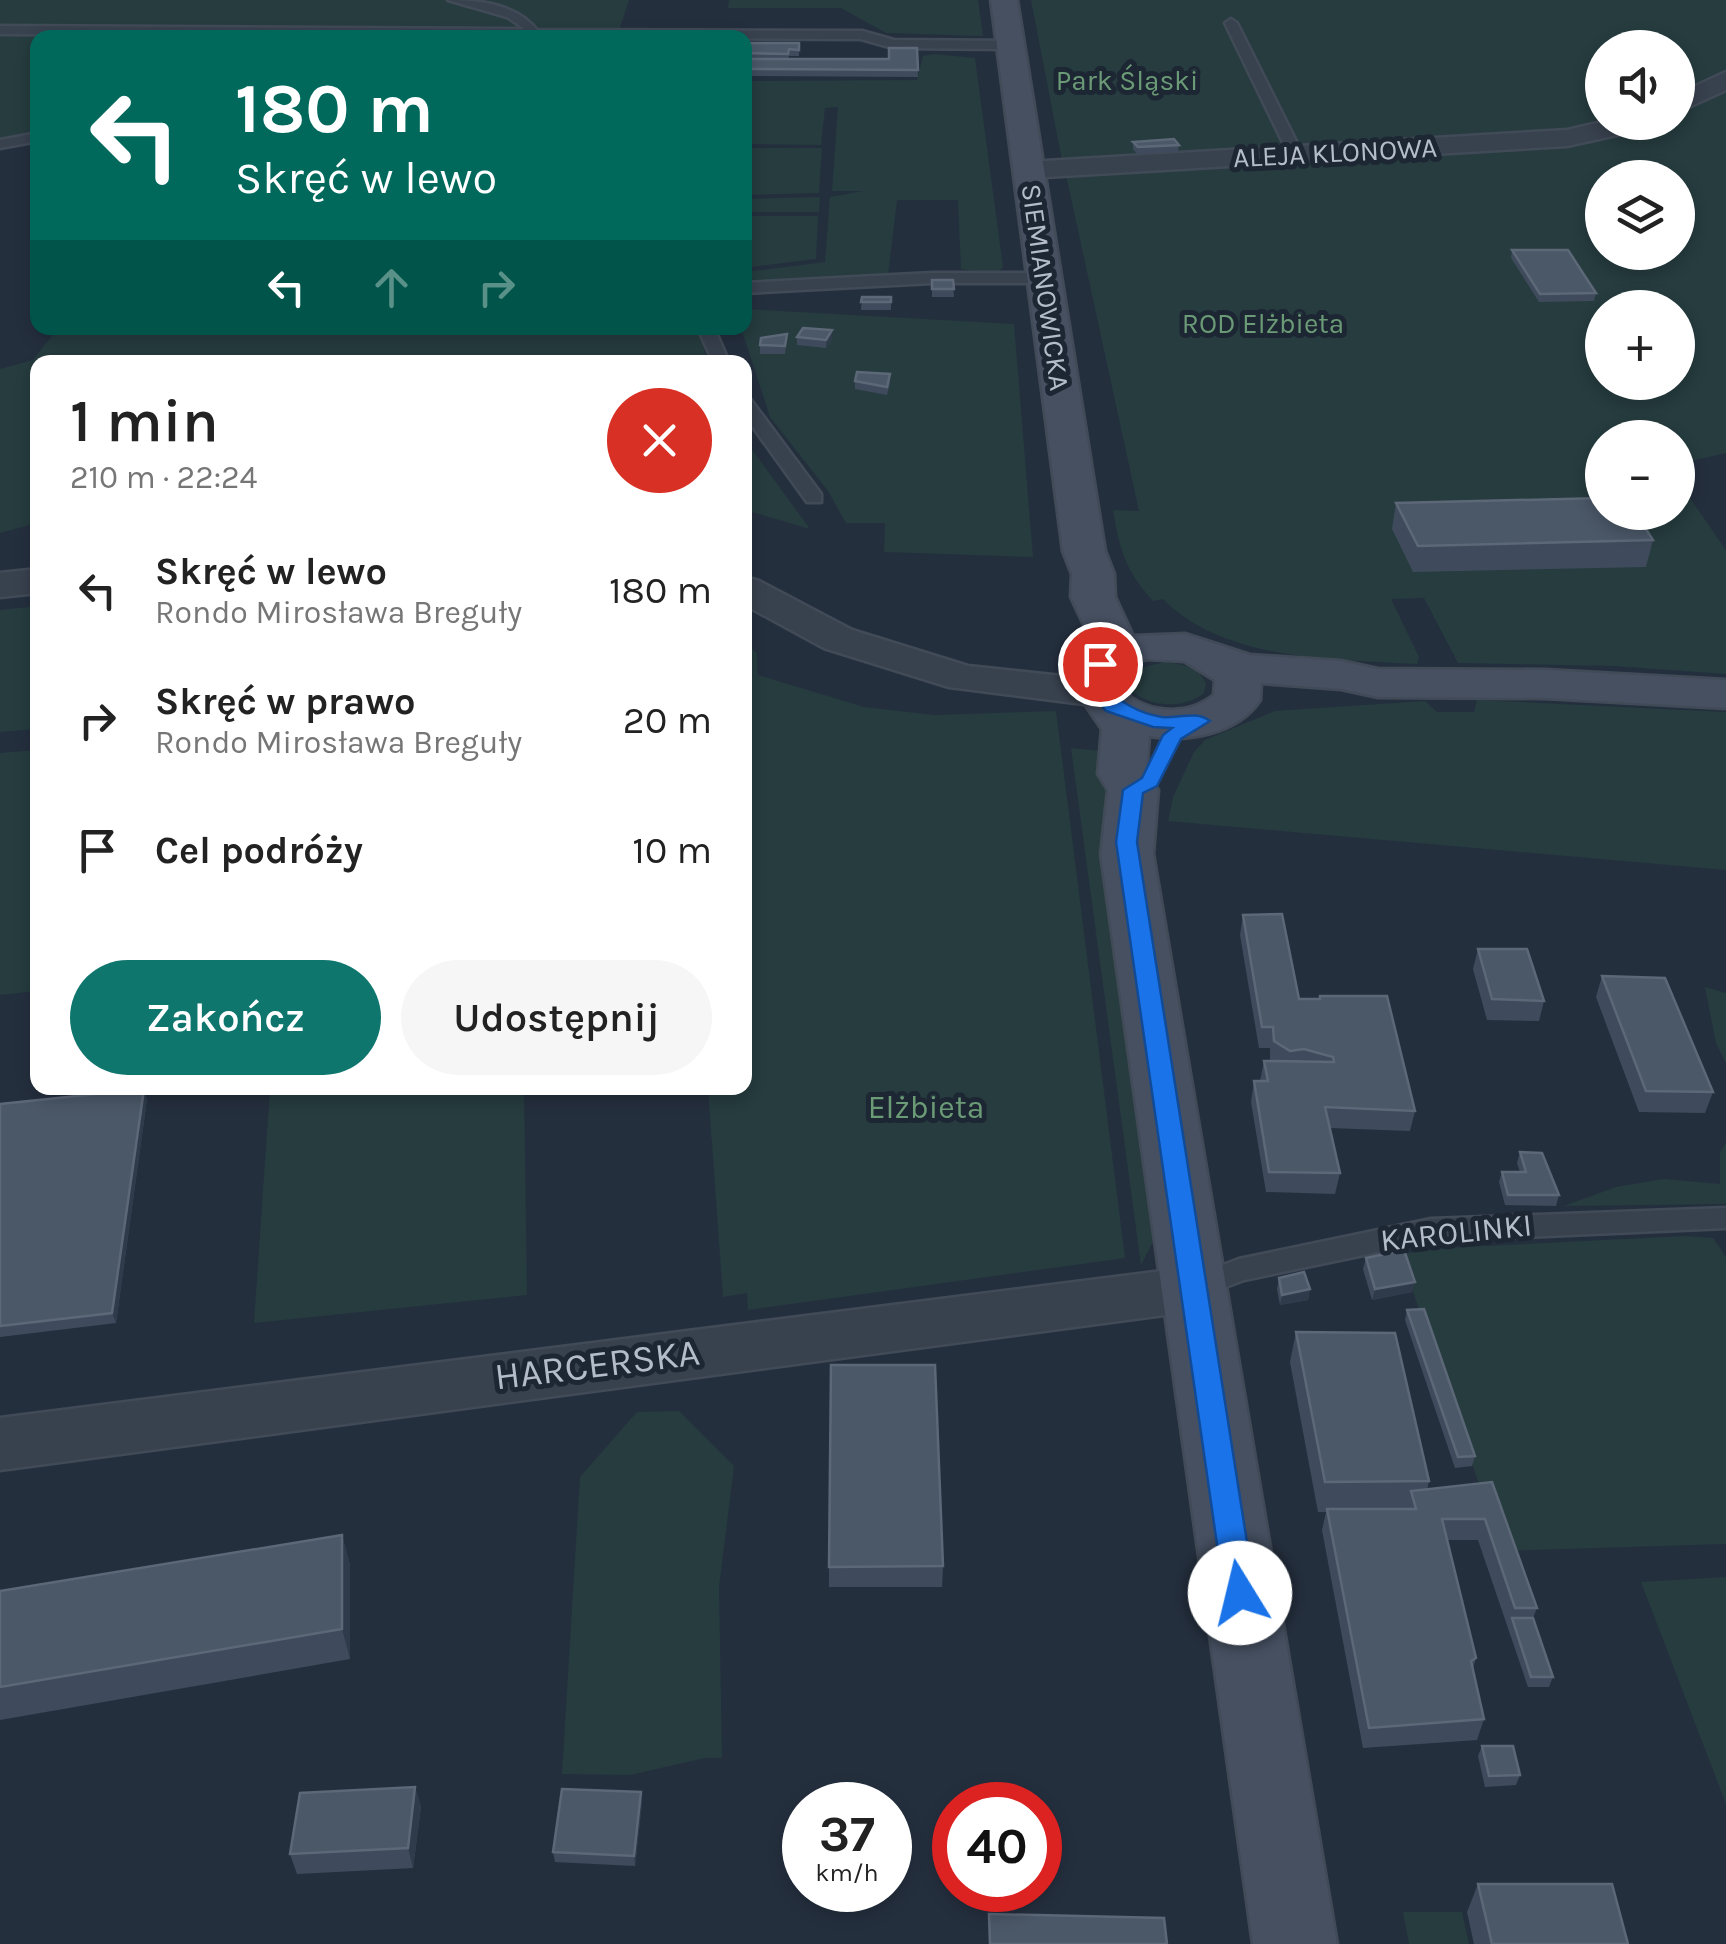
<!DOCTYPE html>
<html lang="pl">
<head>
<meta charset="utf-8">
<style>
	body { margin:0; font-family:Karla,sans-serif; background:#f6f6f6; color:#222; height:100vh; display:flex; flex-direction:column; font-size:38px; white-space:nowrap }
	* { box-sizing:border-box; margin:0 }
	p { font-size:32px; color:#767676 }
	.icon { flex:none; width:55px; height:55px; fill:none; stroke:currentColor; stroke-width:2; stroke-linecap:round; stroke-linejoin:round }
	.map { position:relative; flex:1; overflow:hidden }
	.panel { position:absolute; left:30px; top:355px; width:722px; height:740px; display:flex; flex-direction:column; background:#fff; border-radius:20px; box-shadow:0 5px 15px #0003 }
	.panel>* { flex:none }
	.guide { position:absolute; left:30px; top:30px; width:722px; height:305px; border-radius:20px; box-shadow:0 5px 15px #0003; background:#00695c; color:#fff; overflow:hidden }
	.controls { position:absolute; left:1585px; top:30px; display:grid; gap:20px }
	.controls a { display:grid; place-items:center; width:110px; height:110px; border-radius:50%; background:#fff; box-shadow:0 5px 15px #0003; font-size:50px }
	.speed { position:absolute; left:782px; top:1782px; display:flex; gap:20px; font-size:50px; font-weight:700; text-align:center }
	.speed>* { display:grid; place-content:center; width:130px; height:130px; border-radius:50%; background:#fff; box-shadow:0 5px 15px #0003; line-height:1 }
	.speed small { font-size:25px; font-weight:400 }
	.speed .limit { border:15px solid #d22; background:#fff; color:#111 }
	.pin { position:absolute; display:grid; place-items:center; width:85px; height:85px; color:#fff; margin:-42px; border:5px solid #fff; border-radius:50%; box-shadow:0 2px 10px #0007 }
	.me { position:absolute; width:110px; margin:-55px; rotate:351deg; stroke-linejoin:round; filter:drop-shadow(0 0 8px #0008) }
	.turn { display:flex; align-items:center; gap:35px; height:210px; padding:0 40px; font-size:45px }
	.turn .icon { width:130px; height:130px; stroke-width:2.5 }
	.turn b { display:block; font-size:70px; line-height:85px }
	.lanes { display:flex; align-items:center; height:95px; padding:0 40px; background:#0003; justify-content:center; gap:50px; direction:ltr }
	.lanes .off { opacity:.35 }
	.round { display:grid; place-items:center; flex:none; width:105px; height:105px; border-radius:52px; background:#f6f6f6 }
	.headline { display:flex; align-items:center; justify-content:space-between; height:170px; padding:0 40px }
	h1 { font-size:60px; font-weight:600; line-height:75px }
	.cta { display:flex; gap:20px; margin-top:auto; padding:20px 40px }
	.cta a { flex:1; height:115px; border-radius:60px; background:#0f766e; color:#fff; font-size:40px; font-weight:600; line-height:115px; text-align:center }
	.cta a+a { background:#f6f6f6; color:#222 }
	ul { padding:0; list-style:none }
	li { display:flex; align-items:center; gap:30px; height:130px; padding:0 40px }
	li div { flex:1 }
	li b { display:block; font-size:38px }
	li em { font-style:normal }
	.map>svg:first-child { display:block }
</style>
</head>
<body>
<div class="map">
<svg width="1726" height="1944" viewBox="0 0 1726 1944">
	<rect width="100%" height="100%" fill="#242f3e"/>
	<!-- green -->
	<g fill="#263c3f" fill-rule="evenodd">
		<path d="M0,0H629L617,37L38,38L37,143L0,150Z"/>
		<path d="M729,0H978L983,36L886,33L841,8H728Z"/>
		<path d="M1031,0H1726V73L1678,98V48H1602V122L1581,132L1069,162L1062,160Z"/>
		<path d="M934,54L975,58L1003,267L997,274L961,269L958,200H897L888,275L745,283V272L825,262L830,197L863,191H832L838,107L825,108L821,145L745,144V81L917,80L923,56Z"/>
		<path d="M1726,90V453L1678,464V438H1602V512H1678V481L1726,550V674L1614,666L1458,663L1424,598L1391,599L1419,657L1417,664C1335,659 1223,661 1163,599L1153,601C1126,572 1119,548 1113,510L1139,511L1066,175L1637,136L1662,123L1678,122V115ZM1602,178H1678V252H1602ZM1602,308H1678V382H1602Z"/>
		<path d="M745,148H822L819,193L745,195Z"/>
		<path d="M820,197L819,212H745V199Z"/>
		<path d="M745,216H818L816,259L745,268Z"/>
		<path d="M745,309L1014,324L1033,557L884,552L885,523H846L828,491L770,417L741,328H745Z"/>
		<path d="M58,328H700L707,362H38L37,523L0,533V369L33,360Z"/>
		<path d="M745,440L810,529L745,510Z"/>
		<path d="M37,606V729L0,732V610Z"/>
		<path d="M745,642L757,653L758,675L864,707L934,715L1056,711L1125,1258L748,1310L747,1293L723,1297L708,1088H745Z"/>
		<path d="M1165,662C1182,664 1199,667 1206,684L1204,693C1182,710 1151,707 1130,690L1127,679L1133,670Z"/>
		<path d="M1477,700L1726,712V870L1168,821L1173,797L1194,752L1205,740L1275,711L1425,701L1437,712H1474Z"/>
		<path d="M1071,748L1101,751L1111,758L1101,835L1156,1236L1141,1265Z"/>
		<path d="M37,750V991L0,995V753Z"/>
		<path d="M1705,987L1726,993V1063L1716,1043Z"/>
		<path d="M270,1088H524L527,1295L254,1323Z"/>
		<path d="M1726,1143V1204L1564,1206L1616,1187L1664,1179L1720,1184V1152Z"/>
		<path d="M1685,1236L1713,1238L1726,1257V1544L1502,1551L1400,1254L1446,1248Z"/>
		<path d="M679,1411L734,1466L719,1587L722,1758H705L630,1775L562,1774L580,1477L637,1412Z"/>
		<path d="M1726,1577V1804L1641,1582Z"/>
		<path d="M1403,1912H1462L1469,1944H1409Z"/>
	</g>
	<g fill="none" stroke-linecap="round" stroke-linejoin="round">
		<defs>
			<g id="lane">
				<path d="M448,0C479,0 516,4 537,30L862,31L894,40L1010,41L1016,45L1010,49L893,48L861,39L0,34V26L525,29L507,17Z"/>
				<path d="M1231,19L1237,23L1303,155L1301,158L1289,155L1225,23Z"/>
				<path d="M38,133V141L0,148V140Z"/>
				<path d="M932,273H1045L1053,278L1045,283H932L745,293V283Z"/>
				<path d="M698,328H714L729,362H713Z"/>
				<path d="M745,399L751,400L821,494V502H807L745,416Z"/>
				<path d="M1726,1208V1228L1431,1241L1244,1280L1194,1299L1184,1296L1179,1288L1184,1280L1239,1259L1431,1219Z"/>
			</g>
			<g id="street">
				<path d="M1726,72V90L1678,112V94Z"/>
				<path d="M1602,122H1653L1649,128L1567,146L1029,178L1015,170L1029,162L1567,130Z"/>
				<path d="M38,569V593L0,597V573Z"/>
				<path d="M745,577L759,581L852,630L968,666L1099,680L1114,684L1120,693L1114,702L1099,706L949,687L824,648L745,605Z"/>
				<path d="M1194,1267L1215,1273L1223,1289L1215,1305L1194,1311L0,1470V1418Z"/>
			</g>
			<path id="secondary" d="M991,0H1017L1105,551L1114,574L1115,597L1133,636L1185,634L1250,655L1341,661L1378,669L1545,670L1726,680V708L1545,698L1378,697L1341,689L1261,683L1260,700C1237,734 1188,742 1149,736L1146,774L1158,790L1153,854L1337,1944H1253L1101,854L1108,790L1098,774L1102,729L1072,685L1073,671L1092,642L1071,597L1072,574L1063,551ZM1147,659L1184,661L1215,680L1214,695C1186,718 1141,714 1118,685L1119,675L1131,664Z"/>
		</defs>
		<!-- lane casing -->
		<use href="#lane" stroke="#414a57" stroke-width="5"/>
		<!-- street casing -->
		<use href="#street" stroke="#414a57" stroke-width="5"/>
		<!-- secondary casing -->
		<use href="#secondary" stroke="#414a57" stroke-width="5"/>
		<!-- lane -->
		<use href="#lane" fill="#38414e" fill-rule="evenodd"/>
		<!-- street -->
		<use href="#street" fill="#38414e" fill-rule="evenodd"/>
		<!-- secondary -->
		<use href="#secondary" fill="#465061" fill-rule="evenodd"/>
	</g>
	<!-- wall -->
	<g fill="#3f4b5c">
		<path d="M745,43H799V56H789L788,59H889L917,48L918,77L748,76L750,60H745Z"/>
		<path d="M1133,142L1179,145L1178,152L1137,154L1133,149Z"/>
		<path d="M1512,250L1596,293L1594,301L1539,302L1511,258Z"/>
		<path d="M932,280H953L954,297H932Z"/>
		<path d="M862,297H891V310H861Z"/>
		<path d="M832,330V339L826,348L797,345V337Z"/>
		<path d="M787,334L785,354H760V345Z"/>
		<path d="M890,374V383L887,395L855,389V381Z"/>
		<path d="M1396,503L1653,540L1646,567L1413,572L1392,529Z"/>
		<path d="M1243,915L1299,999H1319L1320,996L1415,1111L1410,1131L1330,1128L1340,1173L1335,1194L1266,1192L1251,1102L1254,1081H1260L1264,1061H1270V1048H1259L1240,935Z"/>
		<path d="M1478,949L1544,1001L1539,1021L1487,1020L1473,969Z"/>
		<path d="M1602,976L1713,1092L1705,1113L1639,1112L1596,997Z"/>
		<path d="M147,1099L116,1323L0,1337V1104Z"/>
		<path d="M1520,1152L1559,1195L1556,1206L1505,1205L1499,1182L1502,1172H1520L1517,1163Z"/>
		<path d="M1366,1258L1412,1292L1372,1300L1363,1269Z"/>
		<path d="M1279,1278L1310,1289L1308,1300L1280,1305L1277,1289Z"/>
		<path d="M1407,1310L1475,1456L1472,1466L1455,1468L1405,1320Z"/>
		<path d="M1296,1332L1429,1481L1427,1490L1492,1482L1537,1608L1533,1618L1553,1677L1549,1687H1528L1478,1540H1447L1476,1658L1473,1668L1484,1719L1477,1740L1363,1748L1322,1530L1326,1512H1318L1290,1362Z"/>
		<path d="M342,1535L350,1565V1659L0,1720V1591Z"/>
		<path d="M943,1566L942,1587H829V1567Z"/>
		<path d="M1482,1746L1520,1775L1516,1785L1485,1787L1478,1756Z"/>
		<path d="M415,1787L421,1807L413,1868L297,1874L290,1854Z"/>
		<path d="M642,1802L635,1866L555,1862L553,1852Z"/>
		<path d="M1478,1884L1628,1944H1474L1467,1912Z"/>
	</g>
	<!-- shaded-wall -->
	<g fill="#2f3b4b">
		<path d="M832,330V339L826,348V340Z"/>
		<path d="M144,1089L147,1099L116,1323L112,1313Z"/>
		<path d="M1415,1282L1412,1292L1372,1300L1375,1289Z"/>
		<path d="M1310,1289L1308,1300L1280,1305L1282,1295Z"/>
		<path d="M342,1535L350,1565V1659L342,1629Z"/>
		<path d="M415,1787L421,1807L413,1868L408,1848Z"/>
		<path d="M641,1792L642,1802L635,1866L634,1856Z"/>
	</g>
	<!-- building -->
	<g fill="#4b5868" stroke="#5c6777" stroke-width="2.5">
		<path d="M745,43H799V50L789,49L788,54L745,53Z"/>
		<path d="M889,48H917L918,70L748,69L750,59H889Z"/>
		<path d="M1174,139L1179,145L1138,147L1133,142Z"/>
		<path d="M1512,250H1568L1596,293L1540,294Z"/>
		<path d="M932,280H953L954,289H932Z"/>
		<path d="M862,297H891V302H861Z"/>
		<path d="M803,328L832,330L826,340L797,337Z"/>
		<path d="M787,334L785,346L760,345L761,338Z"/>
		<path d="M857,372L890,374L887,387L855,381Z"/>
		<path d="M1602,498V512H1635L1653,540L1418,546L1396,503Z"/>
		<path d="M1282,914L1299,999H1320V996H1387L1415,1111L1325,1107L1340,1173L1269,1172L1254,1081H1268L1264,1061L1334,1062L1333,1057L1304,1049L1290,1051L1274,1041L1273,1027H1262L1243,915Z"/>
		<path d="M1478,949H1527L1544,1001L1492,999Z"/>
		<path d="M1602,976L1665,978L1713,1092L1646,1091Z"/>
		<path d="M144,1089L112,1313L0,1326V1104Z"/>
		<path d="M1520,1152L1542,1153L1559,1195H1508L1502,1172H1526Z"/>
		<path d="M1404,1250L1415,1282L1375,1289L1366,1258Z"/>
		<path d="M1304,1272L1310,1289L1282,1295L1279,1278Z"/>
		<path d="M1424,1309L1475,1456L1458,1457L1407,1310Z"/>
		<path d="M1296,1332L1395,1333L1429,1481L1325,1482Z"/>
		<path d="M831,1365H935L943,1566L829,1567Z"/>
		<path d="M1492,1482L1537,1608H1515L1485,1519H1442L1476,1658L1471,1661L1484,1719L1369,1728L1327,1509H1416L1411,1491Z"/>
		<path d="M342,1535V1629L0,1687V1591Z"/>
		<path d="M1512,1618H1533L1553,1677H1531Z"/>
		<path d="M1482,1746H1513L1520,1775L1489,1776Z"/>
		<path d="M415,1787L408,1848L290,1854L300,1793Z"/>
		<path d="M562,1789L641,1792L634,1856L553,1852Z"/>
		<path d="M1478,1884H1612L1628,1944H1492Z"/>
		<path d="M989,1914L1164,1918L1167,1944H990Z"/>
	</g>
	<!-- route -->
	<path fill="#1a73e8" stroke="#114b97" stroke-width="2.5" d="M1100,659L1110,664L1105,685C1119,702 1138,713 1162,717C1178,719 1196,710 1210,721L1181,739L1157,786L1143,793L1137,842L1255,1593L1250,1603L1240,1607L1229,1603L1224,1593L1116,842L1123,790L1142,778L1163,735L1172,728L1153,727L1106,711L1085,686L1091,664Z"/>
	<g text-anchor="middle" stroke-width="10" stroke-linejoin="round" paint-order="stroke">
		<!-- far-park labels -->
		<g font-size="28" fill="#6b9a76" stroke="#1d2633">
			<text x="1127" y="90">Park Śląski</text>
			<text x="1263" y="333">ROD Elżbieta</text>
		</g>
		<!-- far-street labels -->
		<g font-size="28" fill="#b4bcc9" stroke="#1d2633">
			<text transform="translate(1335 152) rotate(-3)" y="10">ALEJA KLONOWA</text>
			<text transform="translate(1046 287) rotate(82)" y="10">SIEMIANOWICKA</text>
		</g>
		<!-- park labels -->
		<g font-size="32" fill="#6b9a76" stroke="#1d2633">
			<text x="926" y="1118">Elżbieta</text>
		</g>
		<!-- street labels -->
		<g font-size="32" fill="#b4bcc9" stroke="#1d2633">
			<text transform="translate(1456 1232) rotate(-6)" y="11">KAROLINKI</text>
		</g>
		<!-- near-street labels -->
		<g font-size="38" fill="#b4bcc9" stroke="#1d2633">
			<text transform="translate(597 1364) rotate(-7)" y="13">HARCERSKA</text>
		</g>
	</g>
</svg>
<div class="controls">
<a><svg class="icon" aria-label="sound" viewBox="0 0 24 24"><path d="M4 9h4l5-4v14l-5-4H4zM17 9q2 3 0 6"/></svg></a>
<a><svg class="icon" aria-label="layers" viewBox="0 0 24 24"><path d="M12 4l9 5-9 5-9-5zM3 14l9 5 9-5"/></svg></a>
<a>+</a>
<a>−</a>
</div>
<div class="speed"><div>37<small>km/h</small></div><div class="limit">40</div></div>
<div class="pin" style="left:1100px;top:664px;background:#d93025"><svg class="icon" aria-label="arrive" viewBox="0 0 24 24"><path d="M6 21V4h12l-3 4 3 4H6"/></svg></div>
<svg class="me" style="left:1240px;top:1593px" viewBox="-20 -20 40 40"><circle r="19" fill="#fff"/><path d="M0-13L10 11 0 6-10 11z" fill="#1a73e8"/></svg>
<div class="guide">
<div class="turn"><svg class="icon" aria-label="left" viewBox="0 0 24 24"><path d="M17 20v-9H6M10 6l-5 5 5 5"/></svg><div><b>180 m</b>Skręć w lewo</div></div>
<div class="lanes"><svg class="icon" aria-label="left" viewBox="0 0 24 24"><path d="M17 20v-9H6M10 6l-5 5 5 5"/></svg><svg class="icon off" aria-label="ahead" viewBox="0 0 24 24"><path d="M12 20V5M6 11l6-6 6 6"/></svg><svg class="icon off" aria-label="right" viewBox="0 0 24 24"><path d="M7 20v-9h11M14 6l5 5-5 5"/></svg></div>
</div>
<section class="panel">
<div class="headline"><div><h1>1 min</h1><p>210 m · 22:24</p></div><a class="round" style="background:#d93025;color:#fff"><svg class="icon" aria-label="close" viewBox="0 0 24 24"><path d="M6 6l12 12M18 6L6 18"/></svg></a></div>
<ul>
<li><svg class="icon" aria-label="left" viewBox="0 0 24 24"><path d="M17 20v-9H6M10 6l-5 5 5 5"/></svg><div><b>Skręć w lewo</b><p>Rondo Mirosława Breguły</p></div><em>180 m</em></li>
<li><svg class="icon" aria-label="right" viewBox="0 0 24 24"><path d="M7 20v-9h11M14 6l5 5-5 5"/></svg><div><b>Skręć w prawo</b><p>Rondo Mirosława Breguły</p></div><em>20 m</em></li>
<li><svg class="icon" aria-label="arrive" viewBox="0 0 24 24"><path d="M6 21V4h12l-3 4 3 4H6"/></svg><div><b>Cel podróży</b></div><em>10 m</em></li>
</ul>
<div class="cta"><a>Zakończ</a><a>Udostępnij</a></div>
</section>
</div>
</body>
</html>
